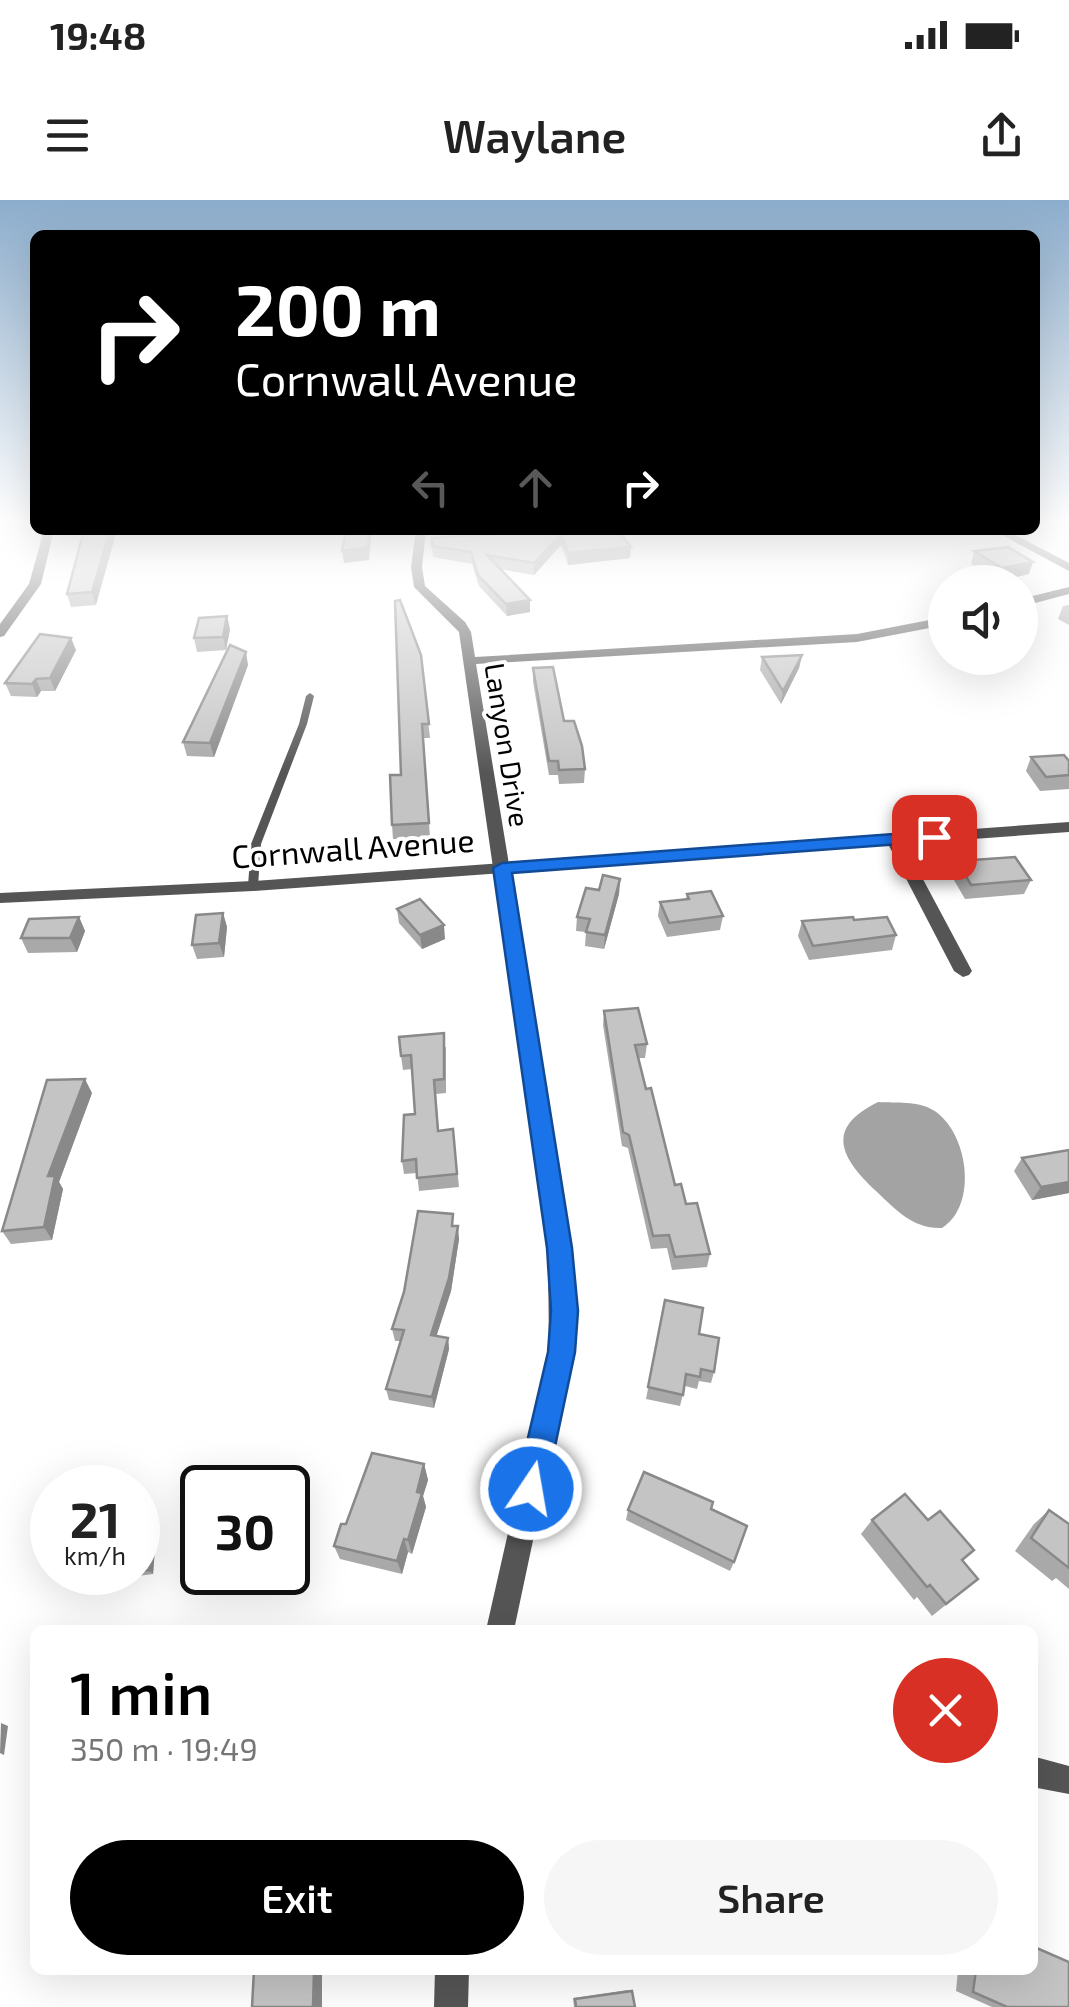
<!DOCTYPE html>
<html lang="en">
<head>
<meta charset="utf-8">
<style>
	body { margin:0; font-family:"Exo 2",sans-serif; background:#f6f6f6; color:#222; height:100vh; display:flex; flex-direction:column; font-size:38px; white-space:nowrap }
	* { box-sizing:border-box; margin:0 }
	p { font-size:32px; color:#767676 }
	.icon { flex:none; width:55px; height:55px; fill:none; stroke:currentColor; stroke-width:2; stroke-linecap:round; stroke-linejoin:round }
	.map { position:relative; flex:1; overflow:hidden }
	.side { position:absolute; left:30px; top:1425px; width:1008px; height:350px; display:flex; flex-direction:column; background:#fff; border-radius:15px; box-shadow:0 10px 40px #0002 }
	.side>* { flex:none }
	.banner { position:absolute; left:30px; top:30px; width:1010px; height:305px; border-radius:15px; box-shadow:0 10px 40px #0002; background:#000; color:#fff; overflow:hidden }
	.fabs { position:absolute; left:928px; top:365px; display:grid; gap:20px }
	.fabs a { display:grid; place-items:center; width:110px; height:110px; border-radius:50%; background:#fff; box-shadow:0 10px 40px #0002; font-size:50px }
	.speed { position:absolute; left:30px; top:1265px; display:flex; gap:20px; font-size:50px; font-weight:700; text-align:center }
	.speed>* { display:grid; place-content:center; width:130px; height:130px; border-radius:50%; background:#fff; box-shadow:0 10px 40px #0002; line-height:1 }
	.speed small { font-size:25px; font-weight:400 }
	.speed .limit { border:5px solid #111; border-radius:15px; background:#fff; color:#111 }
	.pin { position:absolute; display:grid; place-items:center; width:85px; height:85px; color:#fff; margin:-42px; border-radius:20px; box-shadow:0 5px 15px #0006 }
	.me { position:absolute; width:110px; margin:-55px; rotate:12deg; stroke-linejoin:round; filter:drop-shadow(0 0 8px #0008) }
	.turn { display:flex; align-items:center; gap:35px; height:210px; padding:0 40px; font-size:45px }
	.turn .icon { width:130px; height:130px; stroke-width:2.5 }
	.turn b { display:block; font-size:70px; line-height:85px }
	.lanes { display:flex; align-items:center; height:95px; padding:0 40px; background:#0003; justify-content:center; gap:50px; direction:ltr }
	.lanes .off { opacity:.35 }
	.round { display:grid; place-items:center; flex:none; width:105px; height:105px; border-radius:52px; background:#f6f6f6 }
	.head { display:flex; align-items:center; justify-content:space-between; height:170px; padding:0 40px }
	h1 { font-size:60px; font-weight:600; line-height:75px; color:#000 }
	.action { display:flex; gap:20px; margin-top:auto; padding:20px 40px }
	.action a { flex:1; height:115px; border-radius:60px; background:#000; color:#fff; font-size:40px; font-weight:600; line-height:115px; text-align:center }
	.action a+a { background:#f6f6f6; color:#222 }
	.status { display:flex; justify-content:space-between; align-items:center; height:70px; padding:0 50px; background:#fff; direction:ltr }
	.status svg { height:28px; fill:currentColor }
	header { display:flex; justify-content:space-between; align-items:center; height:130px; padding:0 40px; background:#fff; font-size:45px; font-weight:600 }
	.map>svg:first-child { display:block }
</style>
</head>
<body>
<div class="status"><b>19:48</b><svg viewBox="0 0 49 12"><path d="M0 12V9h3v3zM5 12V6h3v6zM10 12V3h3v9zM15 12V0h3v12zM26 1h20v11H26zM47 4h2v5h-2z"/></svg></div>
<header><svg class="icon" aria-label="menu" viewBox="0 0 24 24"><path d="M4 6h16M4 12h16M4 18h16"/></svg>Waylane<svg class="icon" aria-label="share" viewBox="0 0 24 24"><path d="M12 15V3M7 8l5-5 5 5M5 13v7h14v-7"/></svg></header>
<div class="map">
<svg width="1069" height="1807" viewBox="0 0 1069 1807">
	<rect width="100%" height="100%" fill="#fff"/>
	<!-- water -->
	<path fill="#a3a3a3" d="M878,902C896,903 918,901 933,910C968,931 979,1005 942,1028C913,1029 896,1010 876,991C840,957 825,928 878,902Z"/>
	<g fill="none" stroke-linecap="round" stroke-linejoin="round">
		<!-- service -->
		<path fill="#555" fill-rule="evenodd" d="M310,493L314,496L307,524L261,644L258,686L253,689L249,688L248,686L251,644L299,524L306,496Z"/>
		<!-- minor -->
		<g fill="#555" fill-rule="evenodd">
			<path d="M44,330H54L41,384L4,436L0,437V424L29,384Z"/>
			<path d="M416,330H426L422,367L425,386L465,422L471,432L475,457L857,434L945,417V425L857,442L476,464L561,980L574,1083L573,1152L514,1430H486L549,1152L548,1049L459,432L414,387L411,367Z"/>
			<path d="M993,330H1006L1069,363V371Z"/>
			<path d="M1069,387V394L1020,407V399Z"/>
			<path d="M894,635L902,640L972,771L969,775L963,777L954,771L886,640Z"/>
			<path d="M1032,1556L1069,1566V1594L1032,1587Z"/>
			<path d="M435,1770H469L468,1807H434Z"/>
		</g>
		<!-- tertiary -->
		<path fill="#555" fill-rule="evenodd" d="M1069,622V632L253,691L0,703V693L253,681Z"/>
	</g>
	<!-- wall -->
	<g fill="#a9a9a9">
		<path d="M84,330L96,405L71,407L67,394Z"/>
		<path d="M505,330H618L631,347L630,358L568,365L561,345L534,375L500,369L530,412L507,416L479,386L472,364L433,357L432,346L506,333Z"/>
		<path d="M641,330H690L643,334Z"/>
		<path d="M974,351L1029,374L998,381L971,364Z"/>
		<path d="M1069,405V425L1058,419L1063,406Z"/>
		<path d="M230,429L226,450L197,452L194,438Z"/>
		<path d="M76,450L55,491H41L37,497L11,496L5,483Z"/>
		<path d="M421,455L430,538H423L430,637L393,639L392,625Z"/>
		<path d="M802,455L799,468L781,504L760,470L762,457Z"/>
		<path d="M248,465L214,557L187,556L183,542Z"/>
		<path d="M533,468L564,521L585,569L584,583L559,584L558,575H549L533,482Z"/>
		<path d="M1031,557L1069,561V589L1040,591L1026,571Z"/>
		<path d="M957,661L1031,680L1024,694L965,699L951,675Z"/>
		<path d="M620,679L619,694L604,749L585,746L586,732L576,731L577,717L599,690Z"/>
		<path d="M687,694L723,716L720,730L667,737L658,716L660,702L686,699Z"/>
		<path d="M397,709L445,739L422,749L399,723Z"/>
		<path d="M223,713L227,727L224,757L197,759L192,745Z"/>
		<path d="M79,717L85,731L77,752L28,753L21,738Z"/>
		<path d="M854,720L896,735L892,750L809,760L798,736L802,721Z"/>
		<path d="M604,811L647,844L645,858H639L646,889L675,985L710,1054L707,1067L672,1070L667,1048L651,1049L628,948L622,946L603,825Z"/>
		<path d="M446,847V893L436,894L439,931L453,929L459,987L419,991L417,973L404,974L402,961L415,914L412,869L403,870L401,856Z"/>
		<path d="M92,893L59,982L63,989L52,1040L11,1044L2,1031Z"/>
		<path d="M1069,950V993L1032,1000L1014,971L1022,958Z"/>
		<path d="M454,1026L459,1039L451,1091L436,1136L448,1138L449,1149L434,1208L389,1200L386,1189L401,1141H395L392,1129Z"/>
		<path d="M665,1100L699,1134L714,1172L711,1183L699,1181L697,1189L685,1186L680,1206L646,1199Z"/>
		<path d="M424,1264L428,1280L423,1296L426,1307L412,1354L408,1352L402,1374L340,1359L334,1346L346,1324Z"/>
		<path d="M628,1310L734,1362L730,1371L626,1320Z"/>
		<path d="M1049,1310L1069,1324V1389L1056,1378L1052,1381L1015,1351L1034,1324Z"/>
		<path d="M872,1320L963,1361L978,1379L932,1416L917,1397L914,1400L861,1334Z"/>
		<path d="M151,1344L155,1348L153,1374L130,1377L126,1373L138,1372V1346Z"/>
		<path d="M958,1770H1032L1069,1807H992L956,1791Z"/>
		<path d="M628,1790L632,1791L635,1807H574L573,1798Z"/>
	</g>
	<!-- shaded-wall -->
	<g fill="#898989">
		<path d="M110,330H117L96,405L92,392Z"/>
		<path d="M370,330H372L369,360L344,363L342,351Z"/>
		<path d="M561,334V345L534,375V363Z"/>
		<path d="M631,347L630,358L568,365V353Z"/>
		<path d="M1033,362L1029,374L998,381L1002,368Z"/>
		<path d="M530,400V412L507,416L506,404Z"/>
		<path d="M227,416L230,429L226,450L223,437Z"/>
		<path d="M71,438L76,450L55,491L50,478Z"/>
		<path d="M246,452L248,465L214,557L210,543Z"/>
		<path d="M802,455L799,468L781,504L783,491Z"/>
		<path d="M36,479L41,491L37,497L32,484Z"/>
		<path d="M620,679L619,694L604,749L605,735Z"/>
		<path d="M223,713L227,727L224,757L219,743Z"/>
		<path d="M79,717L85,731L77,752L70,738Z"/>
		<path d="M444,725L445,739L422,749L420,735Z"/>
		<path d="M85,879L92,893L59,982L63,989L52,1040L44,1027L48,976Z"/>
		<path d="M1069,982V993L1032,1000L1041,987Z"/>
		<path d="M458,1026L459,1039L451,1091L433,1147L431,1135Z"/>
		<path d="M448,1138L449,1149L434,1208L432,1197Z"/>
		<path d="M424,1264L428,1280L423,1296L426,1307L412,1354L408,1340L417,1292Z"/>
		<path d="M404,1339L408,1352L402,1374L397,1361Z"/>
		<path d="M151,1344L155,1348L153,1374L149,1370Z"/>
		<path d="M1,1523L8,1526L4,1555L0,1553Z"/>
		<path d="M314,1770H322V1807H313Z"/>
	</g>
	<!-- building -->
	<g fill="#c4c4c4" stroke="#898989" stroke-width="2.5">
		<path d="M84,330H110L92,392L67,394Z"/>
		<path d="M346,330H370L368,347L342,351Z"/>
		<path d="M509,330H618L631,347L568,353L561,334L534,363L487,355L530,400L506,404L478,375L471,352L432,346V338L510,333Z"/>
		<path d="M1008,347L1033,362L1002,368L974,351Z"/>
		<path d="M400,400L421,455L429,524H422L429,623L392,625L390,575H401L395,401Z"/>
		<path d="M227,416L223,437L194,438L199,418Z"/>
		<path d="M40,434L71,438L50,478L36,479L32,484L5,483Z"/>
		<path d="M230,445L246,452L210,543L183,542Z"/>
		<path d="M802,455L783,491L762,457Z"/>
		<path d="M553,467L564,521H574L582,546L585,569L559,570L558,561H549L533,468Z"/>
		<path d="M1064,555L1069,561V575L1046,577L1031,557Z"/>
		<path d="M1015,657L1031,680L971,685L957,661Z"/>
		<path d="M603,675L620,679L605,735L586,732L590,719L577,717L586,688L599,690Z"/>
		<path d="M711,691L723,716L669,723L660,702L689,699L687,694Z"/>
		<path d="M420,699L444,725L420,735L397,709Z"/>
		<path d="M223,713L219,743L192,745L196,715Z"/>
		<path d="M79,717L70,738H21L29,719Z"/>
		<path d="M853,717L854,720L887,717L896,735L813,746L802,721Z"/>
		<path d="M638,808L647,844L635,845L646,889L651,888L675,985L681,984L686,1004L697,1003L710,1054L675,1057L669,1035L653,1036L629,935L623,932L604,811Z"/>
		<path d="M444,833V879L434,880L438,931L453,929L457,974L417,978L416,959L402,961L404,915L415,914L411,855L401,856L399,837Z"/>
		<path d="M85,879L48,976H55L44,1027L2,1031L47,880Z"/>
		<path d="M1069,950V982L1041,987L1022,958Z"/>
		<path d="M418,1011L453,1014L452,1026H458L449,1078L431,1135L448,1138L432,1197L386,1189L404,1130L392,1129L404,1092Z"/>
		<path d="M665,1100L703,1108L699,1134L719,1138L714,1172L701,1169L700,1177L686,1174L683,1195L648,1187Z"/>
		<path d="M372,1253L424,1264L417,1292L422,1293L408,1340L404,1339L397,1361L334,1346L341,1324H346Z"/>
		<path d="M644,1272L713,1302L711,1309L747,1326L734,1362L628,1310Z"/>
		<path d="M905,1294L928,1320L940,1311L974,1350L962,1360L978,1379L946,1404L930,1385L927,1387L872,1320Z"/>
		<path d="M1049,1310L1069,1324V1368L1031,1338Z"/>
		<path d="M151,1344L149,1370L138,1371V1346Z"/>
		<path d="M1032,1746L1069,1762V1807H1007L973,1792L976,1770H1032Z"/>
		<path d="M254,1770H314L313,1807H252Z"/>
		<path d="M632,1791L635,1807H576L575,1799Z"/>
	</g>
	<!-- sky -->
	<linearGradient id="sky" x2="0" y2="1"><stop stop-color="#8cadcc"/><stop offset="0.56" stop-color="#fff"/><stop offset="1" stop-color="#fff" stop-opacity="0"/></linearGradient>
	<rect width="1069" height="573" fill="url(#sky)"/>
	<!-- route -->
	<path fill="#1a73e8" stroke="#114b97" stroke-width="2.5" d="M934,631L943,637L940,641L512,673L572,1048L578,1111L575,1152L546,1289L542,1299L531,1304L521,1299L516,1289L548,1152L551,1111L547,1048L493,668L502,663Z"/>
	<g text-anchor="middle" stroke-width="8" stroke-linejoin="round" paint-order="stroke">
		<!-- far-street labels -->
		<g font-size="28" fill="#000" stroke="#fff">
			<text transform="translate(507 545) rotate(81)" y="10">Lanyon Drive</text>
		</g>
		<!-- street labels -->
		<g font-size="32" fill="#000" stroke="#fff">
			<text transform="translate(353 649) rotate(-4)" y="11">Cornwall Avenue</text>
		</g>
	</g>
</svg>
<div class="fabs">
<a><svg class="icon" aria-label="sound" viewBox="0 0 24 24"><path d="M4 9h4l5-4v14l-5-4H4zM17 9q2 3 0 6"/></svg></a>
</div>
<div class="speed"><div>21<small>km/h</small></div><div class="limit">30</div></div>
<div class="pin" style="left:934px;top:637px;background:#d93025"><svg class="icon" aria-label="arrive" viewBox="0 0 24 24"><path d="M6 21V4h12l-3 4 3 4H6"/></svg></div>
<svg class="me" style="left:531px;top:1289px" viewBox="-20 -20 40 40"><circle r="17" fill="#1a73e8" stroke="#fff" stroke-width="3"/><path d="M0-11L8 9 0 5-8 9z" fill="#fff"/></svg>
<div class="banner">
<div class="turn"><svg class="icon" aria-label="right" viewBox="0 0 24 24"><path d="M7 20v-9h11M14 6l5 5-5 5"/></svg><div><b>200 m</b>Cornwall Avenue</div></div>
<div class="lanes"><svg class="icon off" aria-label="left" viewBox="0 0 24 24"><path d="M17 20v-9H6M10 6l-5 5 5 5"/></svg><svg class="icon off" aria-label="ahead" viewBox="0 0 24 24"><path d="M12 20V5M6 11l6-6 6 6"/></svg><svg class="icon" aria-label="right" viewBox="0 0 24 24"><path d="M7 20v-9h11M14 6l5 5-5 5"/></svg></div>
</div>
<section class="side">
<div class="head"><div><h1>1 min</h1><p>350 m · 19:49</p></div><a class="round" style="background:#d93025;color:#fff"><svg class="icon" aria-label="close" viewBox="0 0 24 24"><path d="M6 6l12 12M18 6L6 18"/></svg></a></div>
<div class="action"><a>Exit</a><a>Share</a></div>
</section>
</div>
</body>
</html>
